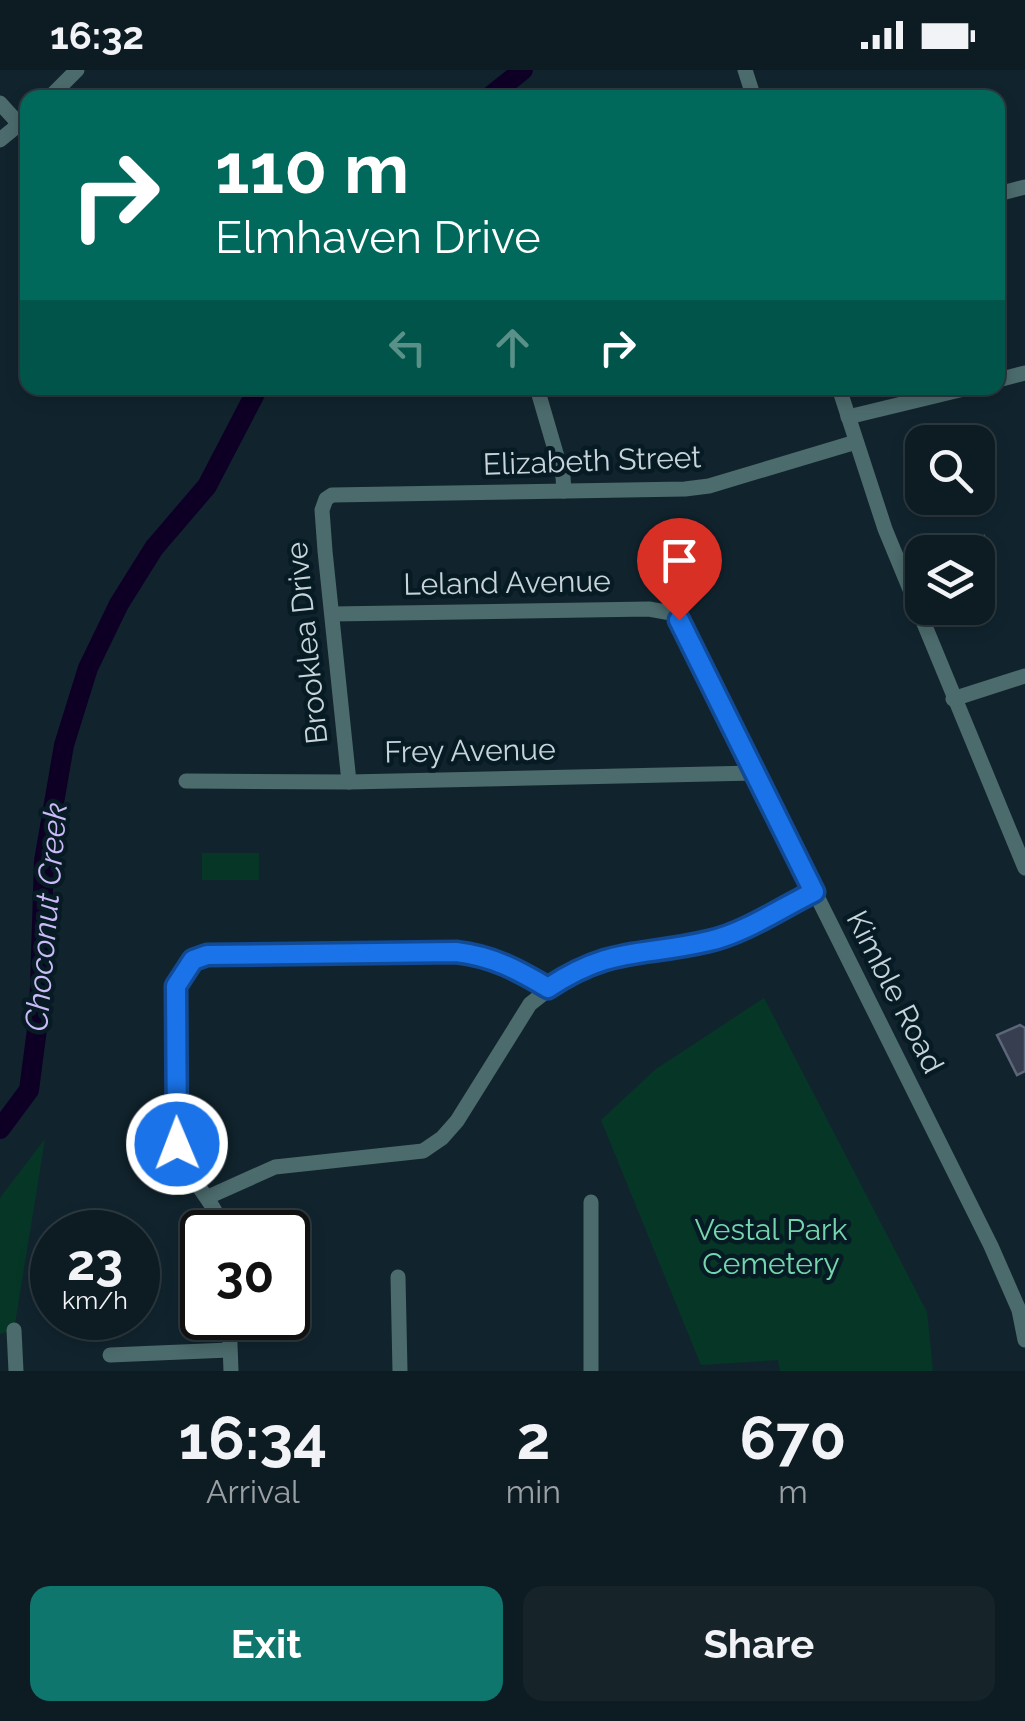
<!DOCTYPE html>
<html lang="en">
<head>
<meta charset="utf-8">
<style>
	body { margin:0; font-family:Raleway,sans-serif; background:#16242a; color:#f1f3f6; height:100vh; display:flex; flex-direction:column; font-size:38px; white-space:nowrap }
	* { box-sizing:border-box; margin:0 }
	p { font-size:32px; color:#9aa1a5 }
	.icon { flex:none; width:55px; height:55px; fill:none; stroke:currentColor; stroke-width:2; stroke-linecap:round; stroke-linejoin:round }
	.map { position:relative; height:1301px; overflow:hidden }
	.panel { display:flex; flex-direction:column; background:#0d1b22; flex:1 }
	.panel>* { flex:none }
	.top-card { position:absolute; left:20px; top:20px; width:985px; height:305px; border-radius:20px; box-shadow:0 5px 15px #0003,0 0 0 2px #2d3940; background:#00695c; color:#fff; overflow:hidden }
	.controls { position:absolute; left:905px; top:355px; display:grid; gap:20px }
	.controls a { display:grid; place-items:center; width:90px; height:90px; border-radius:20px; background:#0d1b22; box-shadow:0 5px 15px #0003,0 0 0 2px #2d3940; font-size:50px }
	.speed { position:absolute; left:30px; top:1140px; display:flex; gap:20px; font-size:50px; font-weight:700; text-align:center }
	.speed>* { display:grid; place-content:center; width:130px; height:130px; border-radius:50%; background:#0d1b22; box-shadow:0 5px 15px #0003,0 0 0 2px #2d3940; line-height:1 }
	.speed small { font-size:25px; font-weight:400 }
	.speed .limit { border:5px solid #111; border-radius:15px; background:#fff; color:#111 }
	.pin { position:absolute; display:grid; place-items:center; width:85px; height:85px; color:#fff; margin:-102px -42px; border-radius:50% 50% 50% 0; rotate:-45deg; box-shadow:0 0 10px #0007 }
	.pin .icon { rotate:45deg }
	.me { position:absolute; width:110px; margin:-55px; rotate:359deg; stroke-linejoin:round; filter:drop-shadow(0 0 8px #0008) }
	.turn { display:flex; align-items:center; gap:35px; height:210px; padding:0 30px; font-size:45px }
	.turn .icon { width:130px; height:130px; stroke-width:2.5 }
	.turn b { display:block; font-size:70px; line-height:85px }
	.lanes { display:flex; align-items:center; height:95px; padding:0 30px; background:#0003; justify-content:center; gap:50px; direction:ltr }
	.lanes .off { opacity:.35 }
	.eta { display:flex; justify-content:space-evenly; align-items:center; height:170px; text-align:center }
	.eta b { font-size:60px; font-weight:700; line-height:70px }
	.action { display:flex; gap:20px; margin-top:auto; padding:20px 30px }
	.action a { flex:1; height:115px; border-radius:20px; background:#0f766e; color:#fff; font-size:40px; font-weight:700; line-height:115px; text-align:center }
	.action a+a { background:#16242a; color:#f1f3f6 }
	.status { display:flex; justify-content:space-between; align-items:center; height:70px; padding:0 50px; background:#0d1b22; direction:ltr }
	.status svg { height:28px; fill:currentColor }
	.map>svg:first-child { display:block }
</style>
</head>
<body>
<div class="status"><b>16:32</b><svg viewBox="0 0 49 12"><path d="M0 12V9h3v3zM5 12V6h3v6zM10 12V3h3v9zM15 12V0h3v12zM26 1h20v11H26zM47 4h2v5h-2z"/></svg></div>
<div class="map">
<svg width="1025" height="1301" viewBox="0 0 1025 1301">
	<rect width="100%" height="100%" fill="#11242e"/>
	<!-- green -->
	<g fill="#063726">
		<rect x="202" y="783" width="57" height="27"/>
		<path d="M764,928L927,1242L933,1301H780L778,1290L701,1295L601,1050L656,999Z"/>
		<path d="M45,1069L14,1260L0,1264V1128Z"/>
	</g>
	<g fill="none" stroke-linecap="round" stroke-linejoin="round">
		<!-- river -->
		<g stroke="#0e0025" stroke-width="20">
			<path d="M488,28L523,0"/>
			<path d="M0,1059L29,1020L39,944L44,791L64,675L88,598L119,534L154,478L207,416L258,318"/>
		</g>
	</g>
	<!-- building -->
	<g fill="#363e4f" stroke="#5d6678" stroke-width="2.5">
		<path d="M984,466L988,486L978,489V482H933L932,479Z"/>
		<path d="M1020,955L1025,958V1001L1017,1005L997,965Z"/>
	</g>
	<g fill="none" stroke-linecap="round" stroke-linejoin="round">
		<!-- minor -->
		<g stroke="#4c6b6c" stroke-width="15">
			<path d="M745,0L754,28"/>
			<path d="M49,28L77,0"/>
			<path d="M0,33L19,54"/>
			<path d="M0,70L28,47"/>
			<path d="M998,124L1025,117"/>
			<path d="M998,310L1025,303"/>
			<path d="M537,318L563,407L564,421"/>
			<path d="M839,318L885,459L1025,798"/>
			<path d="M848,347L968,318"/>
			<path d="M332,544L649,539L671,543L679,549L991,1176L1019,1240L1025,1270"/>
			<path d="M953,629L1025,606"/>
			<path d="M186,711L349,712L755,703"/>
			<path d="M349,712L325,481L322,440L326,429L332,425L685,419L709,416L856,372"/>
			<path d="M208,1127L275,1097L423,1081L442,1068L457,1051L530,934L567,905L617,884L712,871L814,822"/>
			<path d="M591,1132V1301"/>
			<path d="M224,1162C215,1129 184,1107 177,1074L176,916C182,899 190,891 207,885L456,882C492,886 518,900 548,918"/>
			<path d="M398,1207L400,1301"/>
			<path d="M229,1248L231,1301"/>
			<path d="M14,1260L16,1301"/>
			<path d="M110,1285L229,1280"/>
		</g>
	</g>
	<g fill="none" stroke-linecap="round" stroke-linejoin="round">
		<defs>
			<path id="route" d="M177,1074L176,916L193,890L207,885L456,882C492,886 518,900 548,918C611,876 642,887 709,871C745,863 781,838 814,822L679,550"/>
		</defs>
		<!-- route casing -->
		<use href="#route" stroke="#114b97" stroke-width="25"/>
		<!-- route -->
		<use href="#route" stroke="#1a73e8" stroke-width="18"/>
	</g>
	<g text-anchor="middle" stroke-width="9" stroke-linejoin="round" paint-order="stroke">
		<!-- street labels -->
		<g font-size="30" fill="#c8d4da" stroke="#071b24">
			<text transform="translate(592 391) rotate(-2)" y="10">Elizabeth Street</text>
			<text transform="translate(507 513) rotate(-1)" y="10">Leland Avenue</text>
			<text transform="translate(307 573) rotate(-96)" y="10">Brooklea Drive</text>
			<text transform="translate(470 681) rotate(-1)" y="10">Frey Avenue</text>
			<text transform="translate(895 922) rotate(63)" y="10">Kimble Road</text>
		</g>
		<!-- park labels -->
		<g font-size="30" fill="#75d5ad" stroke="#071b24">
			<text x="771" y="1170">Vestal Park<tspan x="771" dy="34">Cemetery</tspan></text>
		</g>
		<!-- water labels -->
		<g font-size="32" font-style="italic" fill="#cabaf7" stroke="#071b24">
			<text transform="translate(46 847) rotate(-85)" y="11">Choconut Creek</text>
		</g>
	</g>
</svg>
<div class="controls">
<a><svg class="icon" aria-label="search" viewBox="0 0 24 24"><circle cx="10" cy="10" r="6"/><path d="M15 15l6 6"/></svg></a>
<a><svg class="icon" aria-label="layers" viewBox="0 0 24 24"><path d="M12 4l9 5-9 5-9-5zM3 14l9 5 9-5"/></svg></a>
</div>
<div class="speed"><div>23<small>km/h</small></div><div class="limit">30</div></div>
<div class="pin" style="left:679px;top:550px;background:#d93025"><svg class="icon" aria-label="arrive" viewBox="0 0 24 24"><path d="M6 21V4h12l-3 4 3 4H6"/></svg></div>
<svg class="me" style="left:177px;top:1074px" viewBox="-20 -20 40 40"><circle r="17" fill="#1a73e8" stroke="#fff" stroke-width="3"/><path d="M0-11L8 9 0 5-8 9z" fill="#fff"/></svg>
<div class="top-card">
<div class="turn"><svg class="icon" aria-label="right" viewBox="0 0 24 24"><path d="M7 20v-9h11M14 6l5 5-5 5"/></svg><div><b>110 m</b>Elmhaven Drive</div></div>
<div class="lanes"><svg class="icon off" aria-label="left" viewBox="0 0 24 24"><path d="M17 20v-9H6M10 6l-5 5 5 5"/></svg><svg class="icon off" aria-label="ahead" viewBox="0 0 24 24"><path d="M12 20V5M6 11l6-6 6 6"/></svg><svg class="icon" aria-label="right" viewBox="0 0 24 24"><path d="M7 20v-9h11M14 6l5 5-5 5"/></svg></div>
</div>
</div>
<section class="panel">
<div class="eta">
<div><b>16:34</b><p>Arrival</p></div>
<div><b>2</b><p>min</p></div>
<div><b>670</b><p>m</p></div>
</div>
<div class="action"><a>Exit</a><a>Share</a></div>
</section>
</body>
</html>
